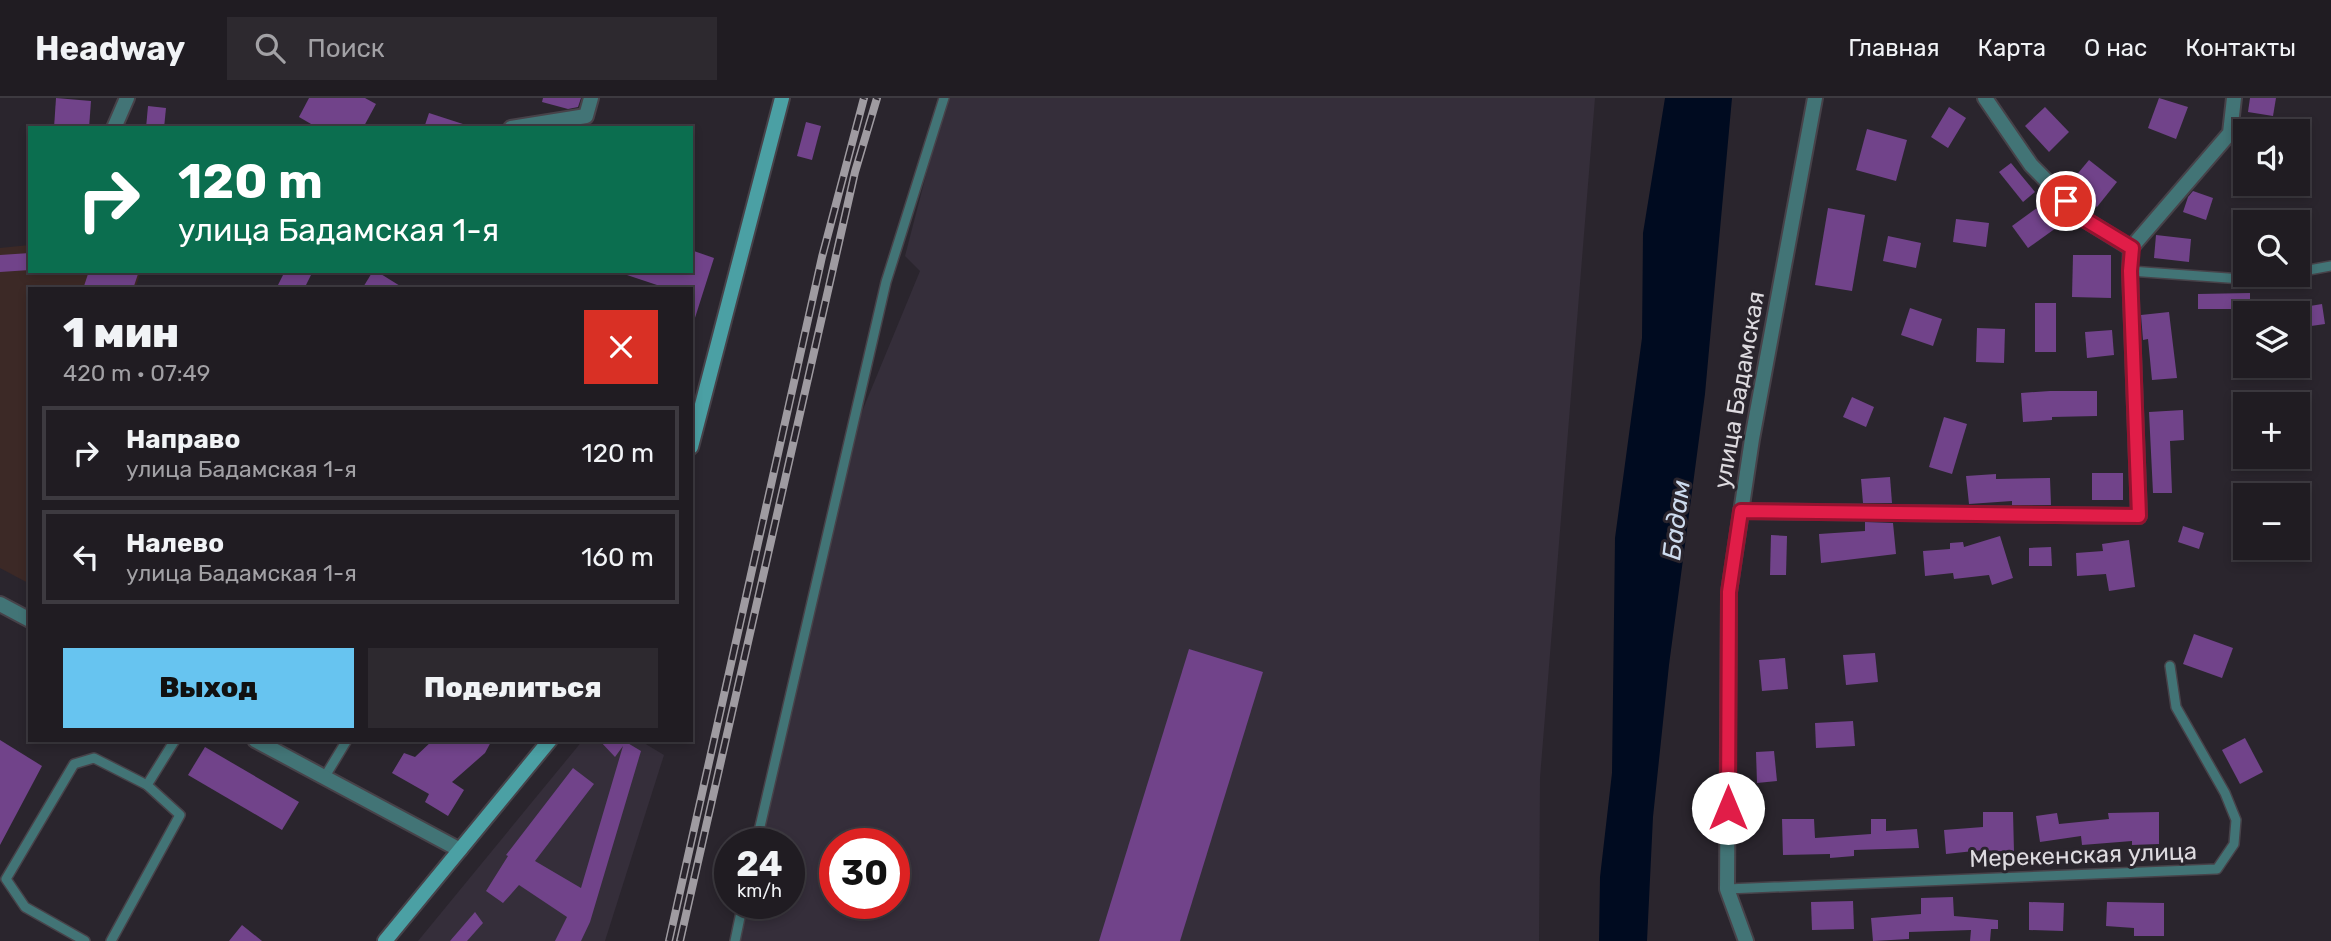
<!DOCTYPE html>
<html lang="ru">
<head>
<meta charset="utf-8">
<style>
	body { margin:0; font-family:Rubik,sans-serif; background:#2d292f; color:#f1f3f6; height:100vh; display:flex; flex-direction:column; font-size:26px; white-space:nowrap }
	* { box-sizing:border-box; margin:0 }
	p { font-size:23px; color:#a2a1a5 }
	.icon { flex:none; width:38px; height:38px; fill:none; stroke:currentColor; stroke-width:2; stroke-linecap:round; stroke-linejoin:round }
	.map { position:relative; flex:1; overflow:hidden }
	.side { position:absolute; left:28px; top:189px; width:665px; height:455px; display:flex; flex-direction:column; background:#201c22; border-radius:0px; box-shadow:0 4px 10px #0003,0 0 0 2px #3d3a40 }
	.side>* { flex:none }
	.banner { position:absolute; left:28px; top:28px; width:665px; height:147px; border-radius:0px; box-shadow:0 4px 10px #0003,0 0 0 2px #3d3a40; background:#0b6e4f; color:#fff; overflow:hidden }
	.tools { position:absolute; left:2233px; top:21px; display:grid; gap:14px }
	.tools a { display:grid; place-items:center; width:77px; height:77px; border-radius:0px; background:#201c22; box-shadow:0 4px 10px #0003,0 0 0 2px #3d3a40; font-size:35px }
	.speed { position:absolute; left:714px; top:730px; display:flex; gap:14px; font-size:35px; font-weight:700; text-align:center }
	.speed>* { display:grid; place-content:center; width:91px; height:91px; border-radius:50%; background:#201c22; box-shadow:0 4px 10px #0003,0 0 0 2px #3d3a40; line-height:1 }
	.speed small { font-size:18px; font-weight:400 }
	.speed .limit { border:10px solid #d22; background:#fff; color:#111 }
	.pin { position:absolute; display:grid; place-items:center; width:60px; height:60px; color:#fff; margin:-30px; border:4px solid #fff; border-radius:50%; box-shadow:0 2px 7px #0007 }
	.me { position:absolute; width:77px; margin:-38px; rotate:0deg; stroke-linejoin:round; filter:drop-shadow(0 0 5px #0008) }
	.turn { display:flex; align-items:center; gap:24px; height:147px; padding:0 35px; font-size:32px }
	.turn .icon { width:91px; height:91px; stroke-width:2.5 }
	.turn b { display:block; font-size:49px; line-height:60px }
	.round { display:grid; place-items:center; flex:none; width:74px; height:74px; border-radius:0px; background:#2d292f }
	.head { display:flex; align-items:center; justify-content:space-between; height:119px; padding:0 35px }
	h1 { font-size:42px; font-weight:800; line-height:52px }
	.primary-button { display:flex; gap:14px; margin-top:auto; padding:14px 35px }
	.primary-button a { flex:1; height:80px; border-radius:0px; background:#67c4f0; color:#111; font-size:28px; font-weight:800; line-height:80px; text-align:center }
	.primary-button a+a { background:#2d292f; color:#f1f3f6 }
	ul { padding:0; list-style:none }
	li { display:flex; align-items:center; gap:21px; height:94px; margin:0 14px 10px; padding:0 21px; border:4px solid #3d3a40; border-radius:0px }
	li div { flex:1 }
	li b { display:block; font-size:26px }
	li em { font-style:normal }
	header { display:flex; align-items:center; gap:42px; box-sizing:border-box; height:98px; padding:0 35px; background:#201c22; border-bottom:2px solid #3d3a40 }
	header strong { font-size:33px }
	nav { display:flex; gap:38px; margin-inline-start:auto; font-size:24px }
	.search { width:490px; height:63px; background:#2d292f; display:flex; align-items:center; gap:18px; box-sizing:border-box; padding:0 24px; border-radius:0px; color:#a2a1a5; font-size:26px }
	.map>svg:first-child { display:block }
</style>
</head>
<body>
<header>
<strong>Headway</strong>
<div class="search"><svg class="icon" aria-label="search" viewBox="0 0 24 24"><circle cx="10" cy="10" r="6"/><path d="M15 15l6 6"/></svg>Поиск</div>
<nav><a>Главная</a><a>Карта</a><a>О нас</a><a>Контакты</a></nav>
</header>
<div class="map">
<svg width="2331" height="843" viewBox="0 0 2331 843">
	<rect width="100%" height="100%" fill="#2a252d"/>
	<!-- commercial -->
	<path fill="#3c2926" d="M30,147V173H141L135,191H30V486L0,470V150Z"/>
	<!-- built -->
	<g fill="#352e3a" fill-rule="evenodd">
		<path d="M946,0H1595L1540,680L1539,843H730L740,805H789V746L754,745L854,333L920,173L905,158ZM835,746H894V805H835Z"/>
		<path d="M583,642H639L664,657L605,843H418Z"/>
	</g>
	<!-- water -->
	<path fill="#000b20" d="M1665,0H1732L1705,296L1669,567L1653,719L1647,843H1599L1600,779L1612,675L1615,440L1642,240L1643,135Z"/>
	<!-- building -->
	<g fill="#71438a">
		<path d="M56,0L91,3L89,30H54Z"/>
		<path d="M309,0H365L376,6L363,30H318L299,19Z"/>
		<path d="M543,0H581L578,9L568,11L542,4Z"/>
		<path d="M2159,0L2188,9L2176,41L2148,30Z"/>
		<path d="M2250,0H2276L2273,18L2248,14Z"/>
		<path d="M148,8L166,10L164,30H146Z"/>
		<path d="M1949,9L1966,20L1948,50L1931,39Z"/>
		<path d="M2045,9L2069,34L2049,54L2025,28Z"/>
		<path d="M429,15L466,27V30H424Z"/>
		<path d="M806,24L821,28L812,62L797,58Z"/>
		<path d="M1867,31L1907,42L1896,83L1856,72Z"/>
		<path d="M2089,62L2117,84L2097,109L2069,86Z"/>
		<path d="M2011,65L2035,94L2023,104L1999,74Z"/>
		<path d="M2193,93L2213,100L2206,122L2183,114L2188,99Z"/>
		<path d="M2041,107L2056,130L2028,150L2012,128Z"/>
		<path d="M1828,110L1865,117L1852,193L1815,187Z"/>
		<path d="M1956,121L1989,125L1986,149L1953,144Z"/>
		<path d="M2156,137L2191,141L2189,164L2154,160Z"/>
		<path d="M1888,138L1921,145L1916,170L1883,163Z"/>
		<path d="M691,152L714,160L694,223L691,222V191H669L624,176L625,173H691Z"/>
		<path d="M30,155V172L0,174V157Z"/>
		<path d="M2073,157H2111V200L2072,199Z"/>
		<path d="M89,173H139L133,191H83Z"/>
		<path d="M285,173H313L304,191H276Z"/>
		<path d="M373,173H376L405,191H362Z"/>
		<path d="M2250,195V211H2198V196Z"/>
		<rect x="2035" y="205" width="21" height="49"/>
		<path d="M2322,206L2325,226L2311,228L2310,263H2303L2298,230V210Z"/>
		<path d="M1910,210L1942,221L1933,248L1901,237Z"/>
		<path d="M2169,214L2177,280L2152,282L2148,241L2143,242L2141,217Z"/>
		<path d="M1977,230L2005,231L2004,265L1976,264Z"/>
		<path d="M2112,232L2114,257L2087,260L2085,234Z"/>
		<path d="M2050,293H2097V318L2052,319V322L2023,324L2021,295Z"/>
		<path d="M1852,299L1874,309L1866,329L1843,319Z"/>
		<path d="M2183,312L2184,342L2170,343L2172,395H2153L2149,314Z"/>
		<path d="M1944,319L1967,326L1952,376L1929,369Z"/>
		<rect x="2092" y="375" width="31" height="27"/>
		<path d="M1996,376V381L2050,380L2051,407H2012V403L1969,406L1966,378Z"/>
		<path d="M1890,379L1892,405H1863L1861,381Z"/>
		<path d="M1865,424L1893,425L1896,456L1821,465L1819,436L1865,433Z"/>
		<path d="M2183,428L2204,435L2199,451L2178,444Z"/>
		<path d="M1771,437L1787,438L1786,477H1770Z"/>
		<path d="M2000,438L2013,480L1992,487L1989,477L1954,481L1953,475L1925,478L1923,453L1950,451V445L1963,444L1964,449Z"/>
		<path d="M2129,442L2135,489L2109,493L2106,476L2077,478L2076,455L2103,453L2102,446Z"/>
		<path d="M2051,449L2052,468H2029V450Z"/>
		<path d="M2194,536L2233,550L2222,580L2183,566Z"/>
		<path d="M1189,551L1263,574L1180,843H1099Z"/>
		<path d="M1875,555L1878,584L1846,587L1843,557Z"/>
		<path d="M1785,560L1788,591L1762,593L1759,562Z"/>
		<path d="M1853,623L1855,648L1816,650L1815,625Z"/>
		<path d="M2245,640L2263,674L2240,686L2222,652Z"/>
		<path d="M0,642L42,668L0,747Z"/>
		<path d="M433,642H492L485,655L452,684L464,692L448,718L425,704L429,696L392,675L404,655L415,659Z"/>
		<path d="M599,642H628L626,644L641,653L590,824L581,843H555L567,819L519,787L503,805L486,793L508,758L506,757L573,670L594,686L535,763L581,790L623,648L615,659Z"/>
		<path d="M205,649L299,704L282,732L188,677Z"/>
		<path d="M1774,653L1777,683L1757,685L1756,654Z"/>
		<path d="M1983,714H2013L2014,754L1983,752L1946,756L1944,732L1983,729Z"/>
		<path d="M2159,714V746L2132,747V743L2082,747L2081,738L2040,744L2036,718L2057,715L2059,726L2109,721L2108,715Z"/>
		<path d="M1782,721H1814L1815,740L1871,736V721H1886V733L1917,731L1919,750L1854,752V758L1830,760V756L1783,757Z"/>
		<path d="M1953,799L1954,818L1998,822V831H1991L1990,843H1970L1971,832L1909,834V841L1873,843L1871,820L1921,816V800Z"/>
		<path d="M1853,803L1854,831L1812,832L1811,804Z"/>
		<path d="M2029,804L2064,805L2063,833L2029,832Z"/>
		<path d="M2107,804L2164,805V838H2134V830L2106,828Z"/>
		<path d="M475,814L483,825L467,843H450Z"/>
		<path d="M242,827L262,843H229Z"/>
	</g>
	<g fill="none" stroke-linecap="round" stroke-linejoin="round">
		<defs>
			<g id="lane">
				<path d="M2130,173L2242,181L2275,177"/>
				<path d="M2298,174L2331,168"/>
				<path d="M324,680L347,642"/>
				<path d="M147,687L175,642"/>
				<path d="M756,746L886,184L944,0"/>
				<path d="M1727,791L2217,771L2234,746L2236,722L2225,695L2176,609L2170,568"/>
				<path d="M85,843L25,809L6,781L74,666L94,660L147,687L180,717L111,843"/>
				<path d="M735,843L743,805"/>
			</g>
			<g id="street">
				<path d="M114,30L127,0"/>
				<path d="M511,30L586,18L591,0"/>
				<path d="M2131,150L2230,35L2234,0"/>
				<path d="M1741,413L2139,418L2130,173L2131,150L2084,121L2031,67L1985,0"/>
				<path d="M0,506L30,522"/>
				<path d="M255,642L460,752"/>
				<path d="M1746,843L1727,791L1729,494L1752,341L1815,0"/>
			</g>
			<g id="secondary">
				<path d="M691,349L782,0"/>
				<path d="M385,843L550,642"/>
			</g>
		</defs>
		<!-- lane casing -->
		<use href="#lane" stroke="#474249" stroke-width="12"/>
		<!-- street casing -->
		<use href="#street" stroke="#474249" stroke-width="18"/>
		<!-- secondary casing -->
		<use href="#secondary" stroke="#474249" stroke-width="18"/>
		<!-- lane -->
		<use href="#lane" stroke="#427476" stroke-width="9"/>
		<!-- street -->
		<use href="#street" stroke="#427476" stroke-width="14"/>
		<!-- secondary -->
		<use href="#secondary" stroke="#4ba0a4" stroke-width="14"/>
		<defs>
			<g id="rail">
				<path d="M669,843L822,159L864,0"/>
				<path d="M680,843L855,74L877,0"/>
			</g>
		</defs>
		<!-- rail casing -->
		<use href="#rail" stroke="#9f9ba1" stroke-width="8"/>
		<!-- rail -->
		<use href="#rail" stroke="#2a252d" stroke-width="5" stroke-dasharray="16" stroke-linecap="butt"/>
	</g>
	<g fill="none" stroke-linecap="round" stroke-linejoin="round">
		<defs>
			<path id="route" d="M1728,710L1729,494L1741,413L2139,418L2130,173L2132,150L2084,121L2066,103"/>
		</defs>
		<!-- route casing -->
		<use href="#route" stroke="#92132f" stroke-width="18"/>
		<!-- route -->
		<use href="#route" stroke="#e11d48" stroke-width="12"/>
	</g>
	<g text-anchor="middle" stroke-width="6" stroke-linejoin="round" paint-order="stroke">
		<!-- street labels -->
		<g font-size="24" fill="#dddadf" stroke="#2a252d">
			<text transform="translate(1739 292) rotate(-80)" y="8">улица Бадамская</text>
			<text transform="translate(2083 757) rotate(-2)" y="8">Мерекенская улица</text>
		</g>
		<!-- water labels -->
		<g font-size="26" font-style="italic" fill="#cddbee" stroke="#2a252d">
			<text transform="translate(1676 422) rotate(-83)" y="9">Бадам</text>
		</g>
	</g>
</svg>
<div class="tools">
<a><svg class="icon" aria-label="sound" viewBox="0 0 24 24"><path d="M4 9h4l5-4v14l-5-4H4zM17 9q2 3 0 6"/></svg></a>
<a><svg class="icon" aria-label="search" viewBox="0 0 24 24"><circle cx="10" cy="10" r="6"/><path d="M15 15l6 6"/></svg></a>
<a><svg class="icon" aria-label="layers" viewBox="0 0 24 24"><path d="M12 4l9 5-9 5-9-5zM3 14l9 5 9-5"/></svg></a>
<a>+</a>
<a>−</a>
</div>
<div class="speed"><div>24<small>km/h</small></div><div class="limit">30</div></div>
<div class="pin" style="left:2066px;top:103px;background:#d93025"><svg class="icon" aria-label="arrive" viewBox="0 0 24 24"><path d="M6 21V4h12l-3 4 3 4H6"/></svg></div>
<svg class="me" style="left:1728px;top:710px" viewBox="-20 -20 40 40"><circle r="19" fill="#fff"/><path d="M0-13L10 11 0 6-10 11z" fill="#e11d48"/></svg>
<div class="banner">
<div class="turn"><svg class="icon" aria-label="right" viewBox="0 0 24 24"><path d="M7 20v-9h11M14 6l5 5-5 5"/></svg><div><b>120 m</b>улица Бадамская 1-я</div></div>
</div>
<section class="side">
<div class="head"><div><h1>1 мин</h1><p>420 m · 07:49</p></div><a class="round" style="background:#d93025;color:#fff"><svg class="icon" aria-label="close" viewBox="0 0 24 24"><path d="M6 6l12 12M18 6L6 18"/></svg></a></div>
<ul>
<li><svg class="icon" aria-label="right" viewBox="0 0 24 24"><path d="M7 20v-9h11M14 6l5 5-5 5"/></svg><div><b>Направо</b><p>улица Бадамская 1-я</p></div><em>120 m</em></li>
<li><svg class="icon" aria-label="left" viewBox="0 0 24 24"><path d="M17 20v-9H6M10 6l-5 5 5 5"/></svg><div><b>Налево</b><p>улица Бадамская 1-я</p></div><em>160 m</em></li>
</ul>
<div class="primary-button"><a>Выход</a><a>Поделиться</a></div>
</section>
</div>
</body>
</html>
